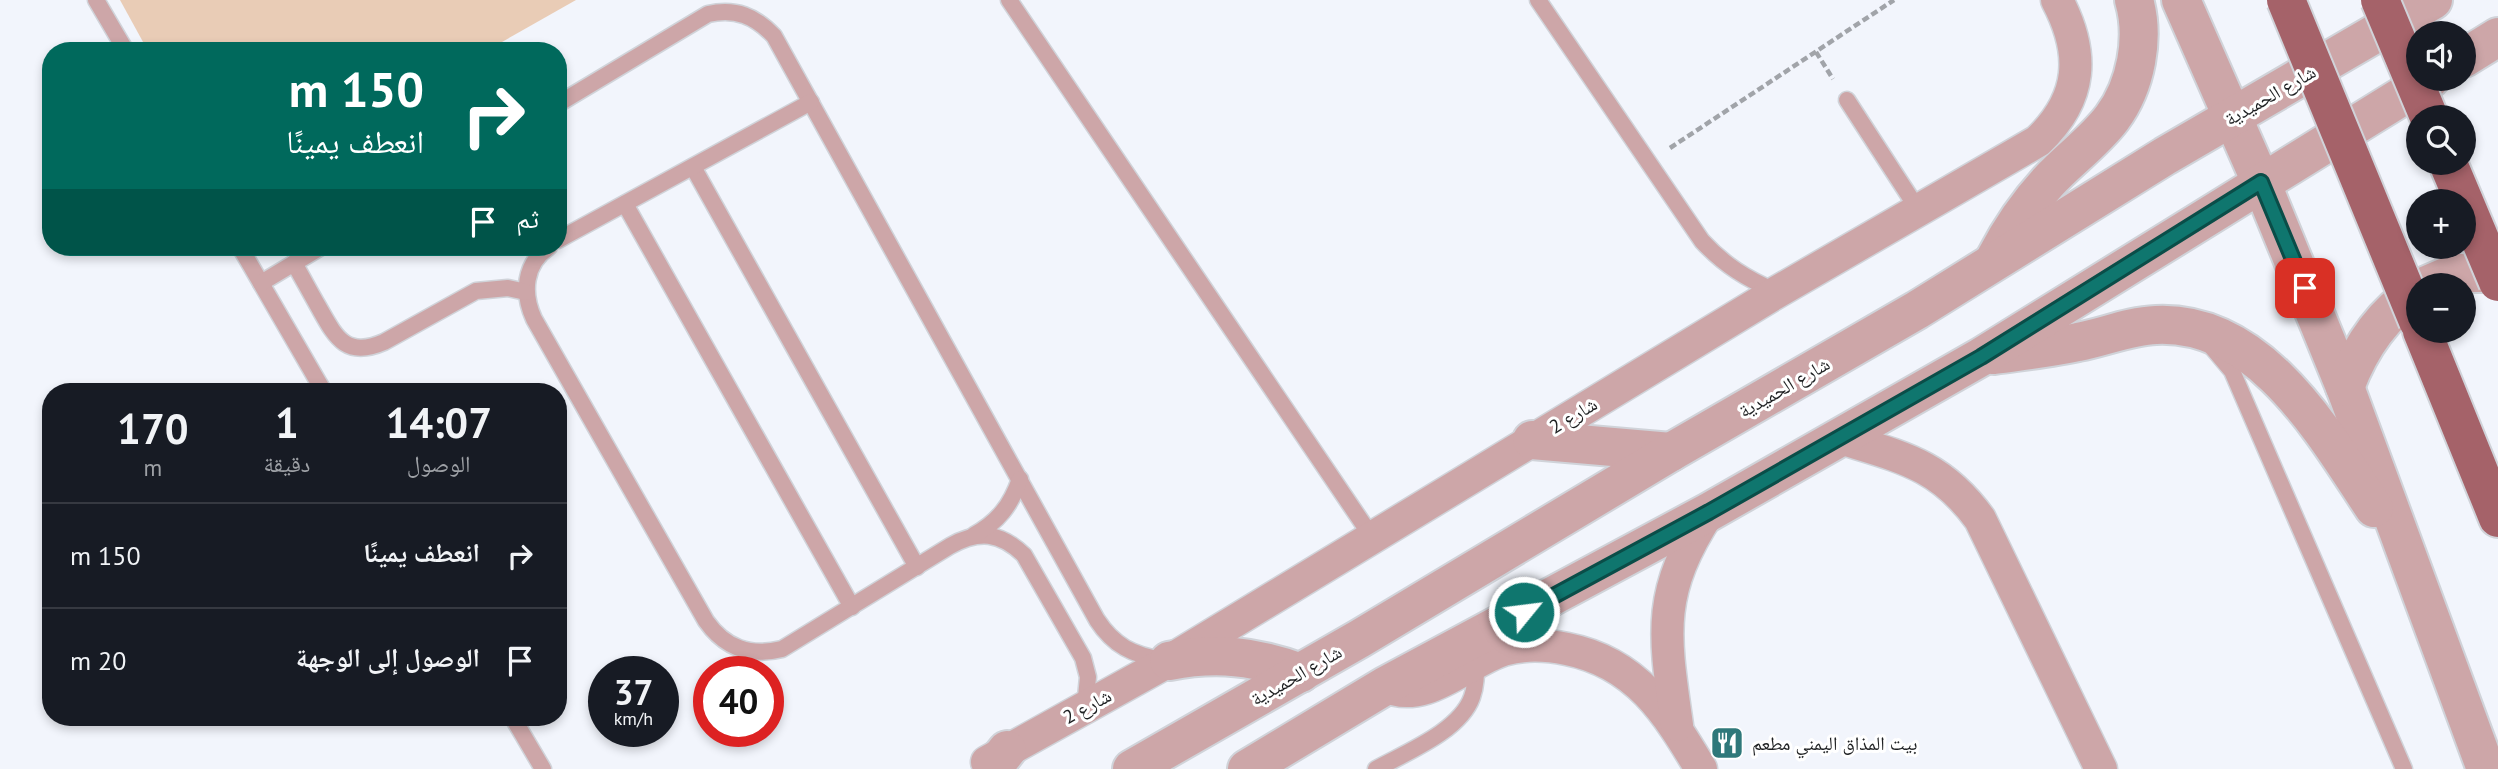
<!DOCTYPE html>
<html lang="ar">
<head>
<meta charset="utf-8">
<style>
	body { margin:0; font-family:"PT Sans","Noto Naskh Arabic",sans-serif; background:#20242c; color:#f1f3f6; direction:rtl; height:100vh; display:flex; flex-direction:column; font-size:26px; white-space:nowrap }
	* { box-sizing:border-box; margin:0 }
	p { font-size:23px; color:#9ea1a6 }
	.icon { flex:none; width:38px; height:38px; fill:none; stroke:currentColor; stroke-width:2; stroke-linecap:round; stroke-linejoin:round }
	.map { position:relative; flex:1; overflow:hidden; direction:ltr }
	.drawer { position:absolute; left:42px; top:383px; width:525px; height:343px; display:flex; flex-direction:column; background:#171b24; border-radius:28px; box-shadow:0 4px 10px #0003; direction:rtl }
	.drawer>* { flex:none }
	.top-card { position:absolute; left:42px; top:42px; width:525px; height:214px; border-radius:28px; box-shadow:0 4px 10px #0003; direction:rtl; background:#00695c; color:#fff; overflow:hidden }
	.fabs { position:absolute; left:2406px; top:21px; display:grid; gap:14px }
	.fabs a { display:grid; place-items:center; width:70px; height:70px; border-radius:50%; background:#171b24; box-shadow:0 4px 10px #0003; font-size:35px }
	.speed { position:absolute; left:588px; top:656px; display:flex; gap:14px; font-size:35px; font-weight:700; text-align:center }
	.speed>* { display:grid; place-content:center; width:91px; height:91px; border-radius:50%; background:#171b24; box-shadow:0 4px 10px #0003; line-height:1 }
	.speed small { font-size:18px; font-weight:400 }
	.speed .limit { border:10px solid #d22; background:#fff; color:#111 }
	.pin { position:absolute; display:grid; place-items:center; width:60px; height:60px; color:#fff; margin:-30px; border-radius:14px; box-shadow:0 4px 10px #0006 }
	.me { position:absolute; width:77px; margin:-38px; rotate:61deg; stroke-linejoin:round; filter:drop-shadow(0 0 5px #0008) }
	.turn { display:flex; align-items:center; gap:24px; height:147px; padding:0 28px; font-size:32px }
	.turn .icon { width:91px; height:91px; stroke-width:2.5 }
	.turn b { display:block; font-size:49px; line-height:60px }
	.then { display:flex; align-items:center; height:66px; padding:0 28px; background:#0003; gap:14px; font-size:26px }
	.eta { display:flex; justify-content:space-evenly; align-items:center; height:119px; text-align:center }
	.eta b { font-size:42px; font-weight:700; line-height:49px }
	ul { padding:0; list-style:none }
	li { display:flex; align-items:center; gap:21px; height:105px; padding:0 28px; border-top:2px solid #363941 }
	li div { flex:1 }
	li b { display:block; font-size:26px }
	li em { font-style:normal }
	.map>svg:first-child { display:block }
</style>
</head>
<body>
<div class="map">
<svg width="2498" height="769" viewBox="0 0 2498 769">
	<rect width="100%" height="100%" fill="#f2f5fc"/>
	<!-- building -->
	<path fill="#e9ccb6" d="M120,0H576L486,51H148Z"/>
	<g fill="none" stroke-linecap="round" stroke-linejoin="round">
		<defs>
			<g id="service">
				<path d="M96,0L126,51"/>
				<path d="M1009,0L1372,537"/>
				<path d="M1538,0L1702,241C1724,265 1747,279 1777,292"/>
				<path d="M1847,100L1919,211"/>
				<path d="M558,104L708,14C736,8 755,16 774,36L1097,620C1114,646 1133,655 1163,660"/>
				<path d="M693,167L917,567"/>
				<path d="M625,204L852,607"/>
				<path d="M558,240L811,102"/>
				<path d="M240,247L324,392"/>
				<path d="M549,247C524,264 522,293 534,319L706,621C725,648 750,657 782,649L950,546C979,530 1000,532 1024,555L1083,658L1088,677L1085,707"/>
				<path d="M294,263C302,277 310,292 318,306C335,336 345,359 384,342L476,291L508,288L526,292"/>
				<path d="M261,283L321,247"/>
				<path d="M2211,346L2232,371L2404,769"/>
				<path d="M974,535C998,522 1011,505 1020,479"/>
				<path d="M513,718L543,769"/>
				<path d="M1376,769C1407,752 1460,731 1472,697C1476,686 1476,675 1476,664"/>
			</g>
			<g id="minor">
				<path d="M1840,438C1901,457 1940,464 1980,519L2101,769"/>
				<path d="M1385,686C1425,706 1466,662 1503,650C1523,644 1547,645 1567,649C1637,663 1667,712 1701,769"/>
				<path d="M1677,725C1664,634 1656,593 1709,512"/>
				<path d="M987,762L1169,661L1777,292L2038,141C2083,98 2085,53 2057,0"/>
			</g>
			<g id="tertiary">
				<path d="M2181,0L2261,182L2345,387L2486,769"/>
				<path d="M2464,58L2498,37"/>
				<path d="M1996,257C2010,230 2027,205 2048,182C2068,160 2094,142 2112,118C2136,86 2145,38 2134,0"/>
				<path d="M2427,285L2455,273H2498"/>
				<path d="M1994,355C2022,351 2051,348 2078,342C2104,337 2130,326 2156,325C2261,320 2324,433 2374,508"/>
				<path d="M2345,387C2360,347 2382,314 2418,291"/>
				<path d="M1532,440L1671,452"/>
				<path d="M1169,661C1216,652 1256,656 1301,673"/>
				<path d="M992,769L1007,750"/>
				<path d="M1132,769L1359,639L1671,452L1917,310L2165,156L2433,0"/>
				<path d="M1247,769L1385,686L1709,512L1981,357L2430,79"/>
			</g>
			<path id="primary" d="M2422,331L2498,518"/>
		</defs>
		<!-- service casing -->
		<use href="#service" stroke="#d0d3d9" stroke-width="19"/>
		<!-- minor casing -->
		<use href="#minor" stroke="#d0d3d9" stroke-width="35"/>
		<!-- tertiary casing -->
		<use href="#tertiary" stroke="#d0d3d9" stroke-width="42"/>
		<!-- primary casing -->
		<use href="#primary" stroke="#d0d3d9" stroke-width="42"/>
		<!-- path -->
		<g stroke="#a1a4a9" stroke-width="4.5" stroke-dasharray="7 3.5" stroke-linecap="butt">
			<path d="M1816,52L1833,79"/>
			<path d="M1670,148L1894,0"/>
		</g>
		<!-- service -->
		<use href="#service" stroke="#cda6a8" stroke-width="16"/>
		<!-- minor -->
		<use href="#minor" stroke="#cda6a8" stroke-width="32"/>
		<!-- tertiary -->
		<use href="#tertiary" stroke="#cda6a8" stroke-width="38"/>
		<!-- primary -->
		<use href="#primary" stroke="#a56269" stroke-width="38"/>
		<defs>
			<g id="primary-bridge">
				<path d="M2286,0L2418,321"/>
				<path d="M2380,0L2429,117"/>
				<path d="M2448,163L2498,282"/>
			</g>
		</defs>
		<!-- primary-bridge casing -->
		<use href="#primary-bridge" stroke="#d0d3d9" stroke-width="42" stroke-linecap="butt"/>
		<!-- primary-bridge -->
		<use href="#primary-bridge" stroke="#a56269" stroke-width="38"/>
	</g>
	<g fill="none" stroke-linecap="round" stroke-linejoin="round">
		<defs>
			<path id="route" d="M1524,612L1709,512L1981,357L2261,182L2305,288"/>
		</defs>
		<!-- route casing -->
		<use href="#route" stroke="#0a4d48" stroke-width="18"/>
		<!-- route -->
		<use href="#route" stroke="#0f766e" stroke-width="12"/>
	</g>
	<!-- icons -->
	<defs>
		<symbol id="restaurant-square" viewBox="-11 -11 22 22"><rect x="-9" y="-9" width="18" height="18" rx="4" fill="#2f787a" stroke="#fff"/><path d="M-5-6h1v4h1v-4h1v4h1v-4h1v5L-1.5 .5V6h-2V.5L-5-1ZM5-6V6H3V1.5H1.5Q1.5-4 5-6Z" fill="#fff"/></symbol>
	</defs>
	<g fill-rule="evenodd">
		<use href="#restaurant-square" x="1708" y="724" width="38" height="38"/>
	</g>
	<g text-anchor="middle" stroke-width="6" stroke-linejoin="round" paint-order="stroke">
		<!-- street labels -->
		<g font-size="19" fill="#1e2022" stroke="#fff">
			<text transform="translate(2270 95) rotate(-30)" y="7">شارع الحميدية</text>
			<text transform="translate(1784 387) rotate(-30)" y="7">شارع الحميدية</text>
			<text transform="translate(1573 415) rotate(-31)" y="7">شارع 2</text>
			<text transform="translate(1296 675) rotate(-30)" y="7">شارع الحميدية</text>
			<text transform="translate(1087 706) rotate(-29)" y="7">شارع 2</text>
		</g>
		<!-- poi labels -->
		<g font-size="19" fill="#1e2022" stroke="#fff" text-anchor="start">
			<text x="1752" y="750">بيت المذاق اليمني مطعم</text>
		</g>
	</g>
</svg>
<div class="fabs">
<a><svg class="icon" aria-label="sound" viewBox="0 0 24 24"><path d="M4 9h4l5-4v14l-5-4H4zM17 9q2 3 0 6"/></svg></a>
<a><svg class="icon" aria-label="search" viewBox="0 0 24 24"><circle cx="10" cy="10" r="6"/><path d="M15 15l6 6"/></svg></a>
<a>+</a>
<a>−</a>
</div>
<div class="speed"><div>37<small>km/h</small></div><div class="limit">40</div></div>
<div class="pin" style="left:2305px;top:288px;background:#d93025"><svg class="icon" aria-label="arrive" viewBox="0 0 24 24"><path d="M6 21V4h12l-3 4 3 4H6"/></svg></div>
<svg class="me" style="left:1524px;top:612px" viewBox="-20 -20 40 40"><circle r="17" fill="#0f766e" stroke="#fff" stroke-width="3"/><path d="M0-11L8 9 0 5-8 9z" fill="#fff"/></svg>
<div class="top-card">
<div class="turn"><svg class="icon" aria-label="right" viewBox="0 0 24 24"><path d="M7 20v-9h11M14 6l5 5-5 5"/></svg><div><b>150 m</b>انعطف يمينًا</div></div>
<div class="then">ثم<svg class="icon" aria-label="arrive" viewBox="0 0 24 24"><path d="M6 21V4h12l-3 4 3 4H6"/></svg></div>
</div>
<section class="drawer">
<div class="eta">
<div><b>14:07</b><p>الوصول</p></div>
<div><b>1</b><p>دقيقة</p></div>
<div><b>170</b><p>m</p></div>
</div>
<ul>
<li><svg class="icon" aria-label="right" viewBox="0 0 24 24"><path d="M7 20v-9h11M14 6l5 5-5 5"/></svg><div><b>انعطف يمينًا</b></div><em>150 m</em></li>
<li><svg class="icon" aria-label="arrive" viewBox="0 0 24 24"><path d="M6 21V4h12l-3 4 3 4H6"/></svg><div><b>الوصول إلى الوجهة</b></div><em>20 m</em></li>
</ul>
</section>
</div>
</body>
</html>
